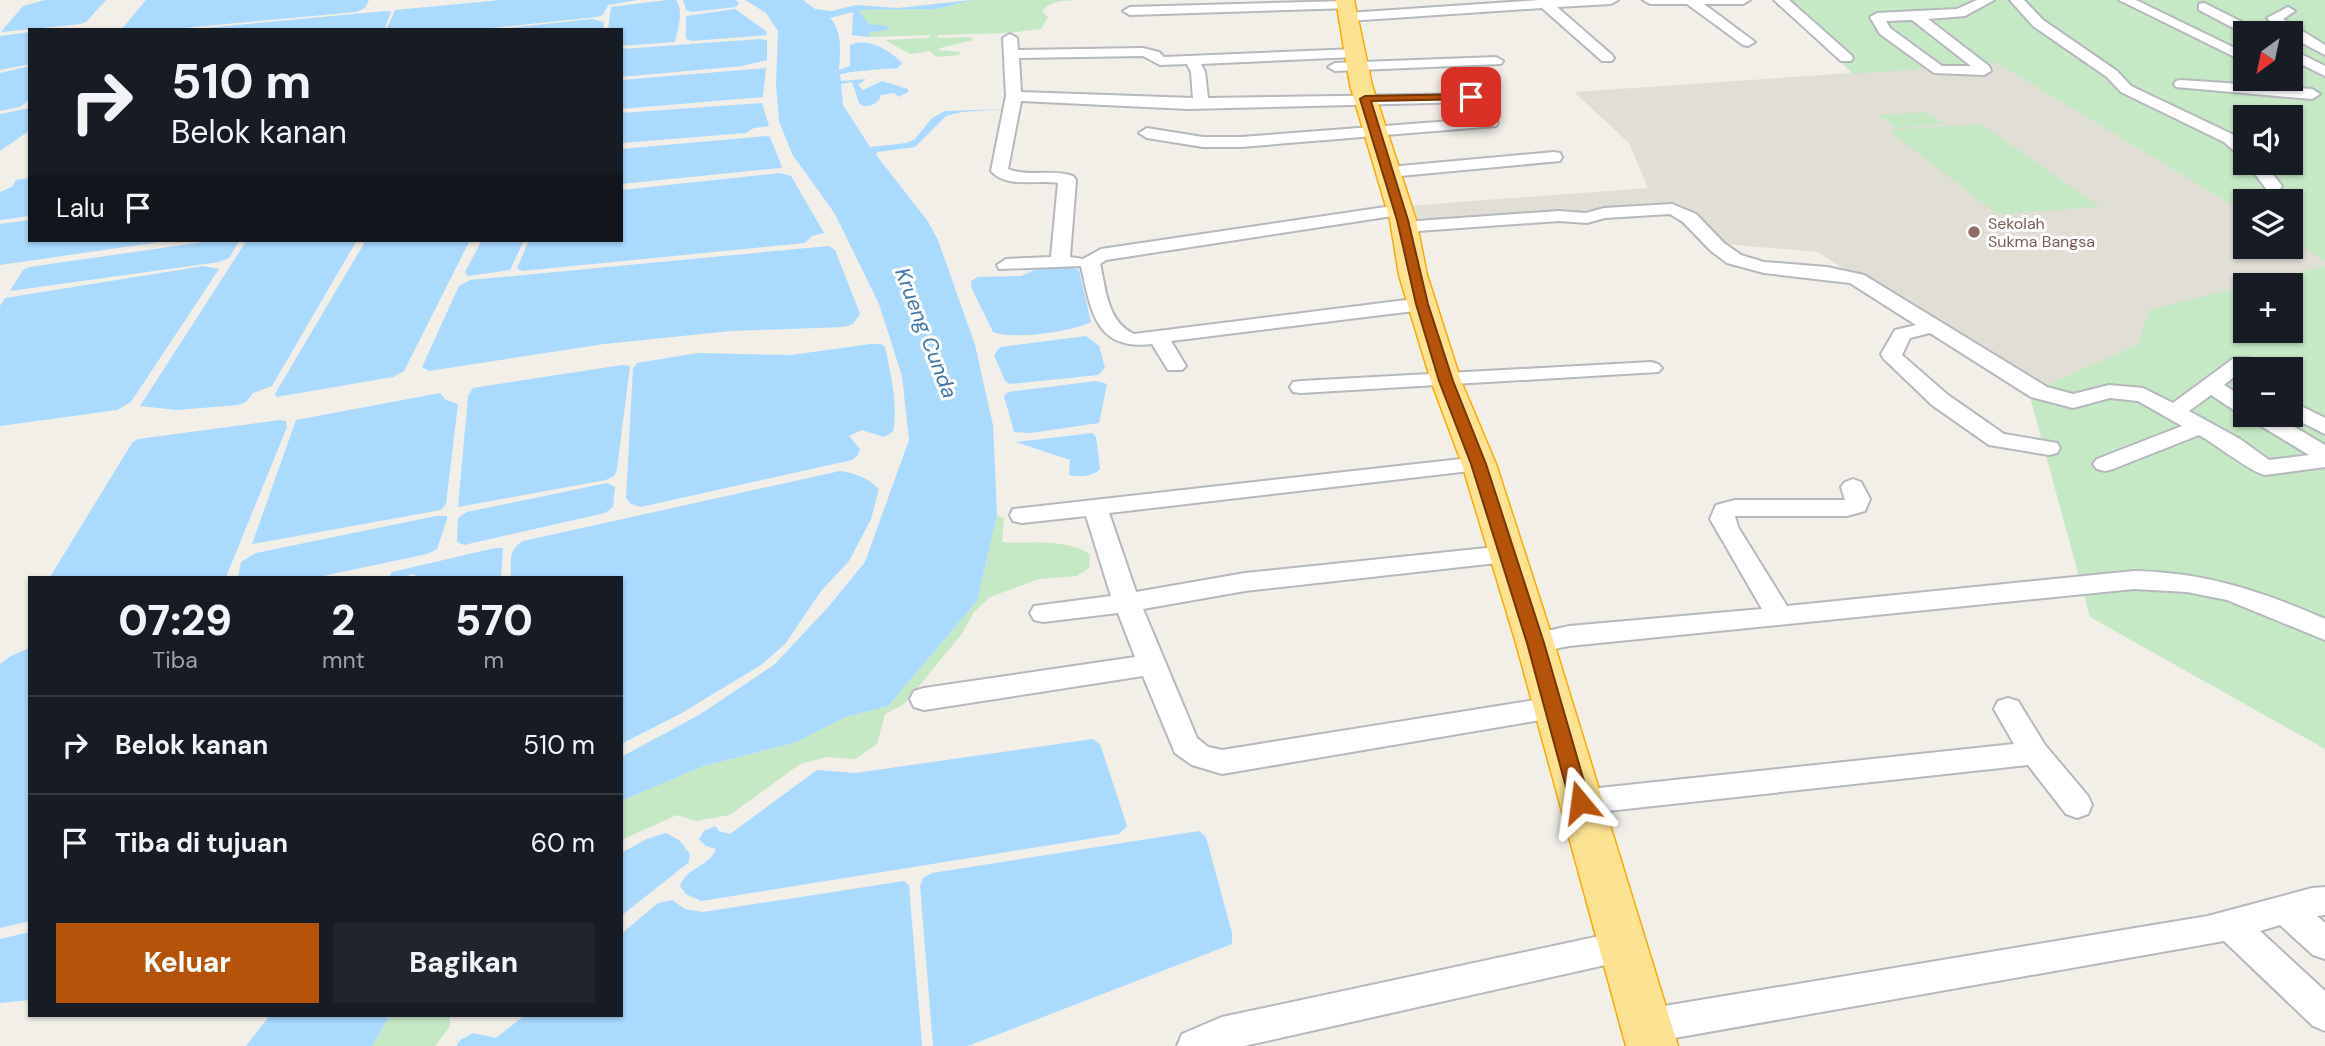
<!DOCTYPE html>
<html lang="id">
<head>
<meta charset="utf-8">
<style>
	body { margin:0; font-family:"DM Sans",sans-serif; background:#20242c; color:#f1f3f6; height:100vh; display:flex; flex-direction:column; font-size:26px; white-space:nowrap }
	* { box-sizing:border-box; margin:0 }
	p { font-size:23px; color:#9ea1a6 }
	.icon { flex:none; width:38px; height:38px; fill:none; stroke:currentColor; stroke-width:2; stroke-linecap:round; stroke-linejoin:round }
	.map { position:relative; flex:1; overflow:hidden }
	.panel { position:absolute; left:28px; top:576px; width:595px; height:441px; display:flex; flex-direction:column; background:#171b24; border-radius:0px; box-shadow:0 2px 5px #0004 }
	.panel>* { flex:none }
	.guide { position:absolute; left:28px; top:28px; width:595px; height:214px; border-radius:0px; box-shadow:0 2px 5px #0004; background:#171b24; color:#f1f3f6; overflow:hidden }
	.needle { width:46px; rotate:213deg }
	.controls { position:absolute; left:2233px; top:21px; display:grid; gap:14px }
	.controls a { display:grid; place-items:center; width:70px; height:70px; border-radius:0px; background:#171b24; box-shadow:0 2px 5px #0004; font-size:35px }
	.pin { position:absolute; display:grid; place-items:center; width:60px; height:60px; color:#fff; margin:-30px; border-radius:14px; box-shadow:0 4px 10px #0006 }
	.me { position:absolute; width:77px; margin:-38px; rotate:344deg; stroke-linejoin:round; filter:drop-shadow(0 0 5px #0008) }
	.turn { display:flex; align-items:center; gap:24px; height:147px; padding:0 28px; font-size:32px }
	.turn .icon { width:91px; height:91px; stroke-width:2.5 }
	.turn b { display:block; font-size:49px; line-height:60px }
	.then { display:flex; align-items:center; height:66px; padding:0 28px; background:#0003; gap:14px; font-size:26px }
	.eta { display:flex; justify-content:space-evenly; align-items:center; height:119px; text-align:center }
	.eta b { font-size:42px; font-weight:800; line-height:49px }
	.primary-button { display:flex; gap:14px; margin-top:auto; padding:14px 28px }
	.primary-button a { flex:1; height:80px; border-radius:0px; background:#b45309; color:#fff; font-size:28px; font-weight:800; line-height:80px; text-align:center }
	.primary-button a+a { background:#20242c; color:#f1f3f6 }
	ul { padding:0; list-style:none }
	li { display:flex; align-items:center; gap:21px; height:98px; padding:0 28px; border-top:2px solid #363941 }
	li div { flex:1 }
	li b { display:block; font-size:26px }
	li em { font-style:normal }
	.map>svg:first-child { display:block }
</style>
</head>
<body>
<div class="map">
<svg width="2325" height="1046" viewBox="0 0 2325 1046">
	<rect width="100%" height="100%" fill="#f1efe8"/>
	<!-- education -->
	<path fill="#e1ded6" d="M1997,63L2245,213V247H2291V240L2325,261V266L2245,285L2138,344L2029,393L1818,252L1712,243L1681,205L1415,224L1407,206L1648,188L1629,143L1574,92Z"/>
	<!-- green -->
	<g fill="#c5e8c5" fill-rule="evenodd">
		<path d="M971,0H1077C1063,1 1052,0 1042,11L1048,17L1041,29L1008,33L938,35L937,37L942,38L971,37L973,40L940,48L938,50L961,52L959,55L936,57L930,51L910,54L885,40L928,38L931,35L869,37L868,33L886,30L864,21L857,10L938,9Z"/>
		<path d="M1778,0H2325V261L2291,240V201H2245V213L1997,63L1853,74ZM2245,33H2291V79H2245ZM2245,117H2291V163H2245Z"/>
		<path d="M1927,112L1945,124L1896,128L1879,115Z"/>
		<path d="M1981,124L2100,207L1997,214L1888,130Z"/>
		<path d="M2325,266V749L2090,617L2029,393L2138,344L2149,310L2245,286V331H2291V285H2247ZM2245,369H2291V415H2245Z"/>
		<path d="M997,515L1004,518L1002,542C1033,545 1060,537 1090,554L1089,568L1077,576L1039,579L990,597L974,612L961,635L904,704L885,714L877,744L855,759L827,757L800,764L730,815L696,821L677,815L621,840V801L704,766L797,742L845,717L888,706L977,601Z"/>
		<path d="M390,1015H450V1026L435,1046H372Z"/>
	</g>
	<!-- water -->
	<g fill="#aadaff">
		<path d="M45,0H106L86,22L80,24L1,32L23,6Z"/>
		<path d="M146,0H369L365,8L356,12L161,30H121Z"/>
		<path d="M501,0H637L608,5L603,15L597,17L471,30H386L395,10Z"/>
		<path d="M667,0H676C684,11 678,29 675,42L621,46V30H608L611,7Z"/>
		<path d="M683,0H735L739,3L736,7L691,12L686,10Z"/>
		<path d="M745,0H803L815,9L832,11L856,5L898,8L971,0L938,9L858,10L869,24L889,26L887,30L869,33V37L852,35L853,12L830,18C843,31 840,53 839,70L850,66V45C867,37 890,50 902,63L898,68C888,69 845,71 840,75L841,81L866,79L858,85L863,90L882,81L908,89V92L899,97L894,93L881,95C879,104 866,110 859,103L852,82L841,84L843,105L870,147L907,143L915,139L932,118L945,111L1006,109L962,112L946,116L915,147L878,152L876,155L927,220L938,240L975,345L993,425L997,515L977,601L888,706L845,717L797,742L704,766L621,801V757L699,715L775,664L829,606L865,562L909,440L902,376L879,304L835,214L792,154L779,121L776,84L778,31L766,13Z"/>
		<path d="M735,9L766,31L767,35L692,41L686,39V16Z"/>
		<path d="M386,11L391,12L384,30H183Z"/>
		<path d="M592,19L604,22L603,30H490Z"/>
		<path d="M30,32V64L0,70V36Z"/>
		<path d="M761,39L767,40V60L742,66L621,77V49Z"/>
		<path d="M30,66V99L20,107L0,111V73Z"/>
		<path d="M766,68L763,97L621,109V80Z"/>
		<path d="M762,103L769,126L754,128L746,133L621,143V113Z"/>
		<path d="M30,108V130L0,151V114Z"/>
		<path d="M767,136L770,137L782,167L780,168L621,184V149Z"/>
		<path d="M780,173L791,176L824,233L812,236L805,243L522,271L517,268L529,240H621V190Z"/>
		<path d="M30,178V216L0,220V192L12,187L16,180Z"/>
		<path d="M30,220V240H173L0,265V224Z"/>
		<path d="M218,240L239,241L229,258L219,262L10,291L23,270L29,267Z"/>
		<path d="M247,240H357L272,386L253,393L246,402L238,405L177,410L140,406Z"/>
		<path d="M366,240H470L404,371L393,377L276,397L275,394Z"/>
		<path d="M482,240H524L510,270L468,276L465,272Z"/>
		<path d="M829,246L835,250L860,314L853,324L844,327L731,331L604,344L429,371L422,367L459,286L470,280Z"/>
		<path d="M204,266L219,269L131,402L117,410L0,426V306L5,298Z"/>
		<path d="M1041,267H1070L1079,270L1091,322C1071,332 1013,340 993,332L972,289L971,281L978,277L1021,276Z"/>
		<path d="M1086,336L1099,346L1105,368L1098,375L1010,384L1005,381L994,355L1000,347Z"/>
		<path d="M871,344H881L885,347C891,375 898,404 893,432L884,437L862,430L849,436L860,449L858,455L852,460L641,507L631,504L626,498L633,368L637,363L698,353L791,355Z"/>
		<path d="M622,365L630,366L617,469L614,476L606,480L458,507L468,396L473,388Z"/>
		<path d="M1096,381L1107,384L1099,423L1030,433L1014,432L1004,396L1008,392Z"/>
		<path d="M440,393L446,400L458,404L446,504L441,510L252,544L296,420Z"/>
		<path d="M280,420L286,421L287,427L226,577H50L132,443L138,439Z"/>
		<path d="M1092,433L1096,437L1100,469C1093,477 1079,477 1069,475L1070,460L1016,442Z"/>
		<path d="M840,471C855,473 868,478 879,489L871,519L849,561L821,591L785,644L761,665L680,714L621,744V578L511,577C511,562 508,549 523,541Z"/>
		<path d="M607,483L615,487L613,507L605,513L464,545L457,542L458,518L467,512Z"/>
		<path d="M436,516H447V519L437,549L427,554L318,577H238L241,562L256,553Z"/>
		<path d="M495,548H503L501,577L420,578L413,574L404,577H389L392,572Z"/>
		<path d="M30,648V921L0,928V664L11,656Z"/>
		<path d="M1093,739L1100,744L1127,826L1119,834L701,901L686,894L680,886C686,868 710,866 716,849L706,846L699,839L704,831L715,826L719,831L730,834L817,770L855,773Z"/>
		<path d="M1199,831L1206,837L1232,933V944L968,1046H933L920,886L923,878L932,873Z"/>
		<path d="M666,833L679,840L690,854L689,862L621,916V853L647,839Z"/>
		<path d="M904,881L909,885L922,1046H456L460,1040L473,1033L496,1038L525,1015H621V934L658,903L672,900L685,909L703,912Z"/>
		<path d="M30,932V1000L0,1003V939Z"/>
		<path d="M270,1015H390L372,1046H246Z"/>
	</g>
	<g fill="none" stroke-linecap="round" stroke-linejoin="round">
		<defs>
			<g id="minor">
				<path d="M1540,0H1618L1611,4L1557,7L1612,55L1614,58L1612,61H1602L1542,8L1348,21L1341,17L1348,13Z"/>
				<path d="M1643,0H1750L1743,4H1704L1755,42L1748,46L1743,45L1687,4H1650Z"/>
				<path d="M1774,0H1789L1851,55L1853,58L1851,61H1841Z"/>
				<path d="M1977,0H1994L1965,16L1928,19L1989,66L1991,71L1984,75L1934,73L1880,34L1870,17L1877,13L1957,9ZM1912,20L1971,66H1942L1890,28L1886,21Z"/>
				<path d="M2010,0H2024L2043,20L2117,71L2131,86L2236,136L2245,144V157L2239,155L2224,142L2121,92L2107,77L2033,26Z"/>
				<path d="M2119,0H2136L2245,53V62Z"/>
				<path d="M1346,1L1351,2V8L1130,15L1123,11L1130,7Z"/>
				<path d="M2204,3L2258,30L2260,33L2245,34L2199,10V4Z"/>
				<path d="M2288,7L2295,11L2283,19L2325,45V55L2291,37V33L2280,31L2267,18Z"/>
				<path d="M1010,34L1017,38L1018,50L1143,48L1159,52L1164,57L1355,49L1362,53L1355,57L1201,64L1205,72L1208,98L1476,94L1479,97L1476,100L1471,102L1188,109L1021,101L1008,169C1028,177 1052,169 1073,176L1076,180L1070,257L1083,259L1101,249L1399,205L1408,210L1399,215L1106,260L1100,264C1106,289 1107,322 1134,334L1422,298L1429,300L1432,304L1429,308L1422,310L1171,341L1186,366L1182,370H1168L1152,344C1095,351 1091,310 1081,266L999,269L997,265L1006,259L1051,257L1058,183C1037,179 1007,189 991,171L1006,96L1003,38ZM1143,56L1160,65L1187,64L1191,72L1193,98L1021,92L1019,58Z"/>
				<path d="M2291,49L2325,66V76L2291,59Z"/>
				<path d="M1496,57L1503,61L1501,64L1335,71L1328,67L1335,63Z"/>
				<path d="M2181,80L2312,89L2320,94L2312,99L2176,87L2174,84L2176,81Z"/>
				<path d="M1490,118L1496,120L1498,123L1496,126L1241,147H1203L1147,138L1139,133L1147,128L1203,137H1241Z"/>
				<path d="M1554,152L1560,153L1562,157L1560,161L1389,177L1381,172L1389,167Z"/>
				<path d="M2247,163H2264L2282,186L2279,190H2267Z"/>
				<path d="M1672,204L1696,214L1724,243L1741,255L1764,262L1827,267L1864,275L2047,387L2073,394L2109,385L2143,388L2173,403L2234,358H2248L2252,362L2224,385L2245,398V414L2237,412L2211,395L2189,411L2240,439L2269,460L2309,455L2251,420L2248,415H2274L2325,445V467L2265,475C2249,471 2217,445 2199,435L2113,469L2105,471L2097,469L2093,464L2097,459L2182,426L2138,401L2110,398L2073,408L2031,397L1930,333L1910,338L1902,355L1948,395L2004,434L2057,443L2060,448L2057,453L2049,455L1989,445L1932,405L1884,359L1881,354L1895,330L1916,325L1850,283L1764,273L1727,263L1711,251L1683,222L1670,214L1605,218L1587,223L1559,221L1404,232L1395,227L1404,222L1559,211L1586,213L1604,208Z"/>
				<path d="M1651,362L1658,364L1662,368L1658,372L1301,393L1293,392L1290,387L1293,382L1301,381Z"/>
				<path d="M2291,401L2325,418V434L2287,415H2291Z"/>
				<path d="M1479,457L1487,459L1491,464L1487,469L1109,513L1136,592L1245,573L1506,546L1515,548L1519,554L1515,560L1506,562L1245,591L1143,609L1197,738L1208,747L1222,750L1554,697L1564,700L1568,708L1564,716L1222,774L1192,765L1175,753L1143,676L924,710L914,707L910,699L914,691L924,688L1135,657L1118,613L1043,622L1034,620L1030,613L1034,606L1111,596L1086,516L1022,523L1013,521L1010,515L1013,509Z"/>
				<path d="M1853,479L1861,482L1870,499L1865,511L1847,516H1735L1738,527L1787,606L2134,571C2203,572 2262,591 2325,619V640L2227,600L2187,592L2134,589L1569,646L1535,653L1525,650L1521,643L1525,636L1569,626L1762,609L1710,519L1716,505L1735,500H1845L1841,487L1845,482Z"/>
				<path d="M2008,698L2018,701L2045,745L2088,796L2092,805L2088,814L2077,818L2066,814L2028,765L1580,814L1569,811L1565,802L1569,793L1580,790L2014,744L1994,709L1998,701Z"/>
				<path d="M2325,887V915L2317,916L2325,923V959L2313,955L2280,925L2260,931L2325,991V1031L2313,1026L2224,941L1646,1043L1633,1038L1628,1026L1633,1014L1646,1009L2208,916L2312,888Z"/>
				<path d="M1623,931L1635,935L1640,946L1635,957L1623,961L1244,1046H1177L1182,1034L1222,1017Z"/>
			</g>
			<path id="highway" d="M1336,0H1354L1372,85L1416,220L1427,275L1461,381L1496,464L1554,643L1678,1046H1626L1516,643L1462,464L1431,381L1399,275L1390,220L1350,85Z"/>
		</defs>
		<!-- minor casing -->
		<use href="#minor" stroke="#b5b8bc" stroke-width="4"/>
		<!-- highway casing -->
		<use href="#highway" stroke="#f9ab00" stroke-width="3"/>
		<!-- minor -->
		<use href="#minor" fill="#fff" fill-rule="evenodd"/>
		<!-- highway -->
		<use href="#highway" fill="#fde293" fill-rule="evenodd"/>
	</g>
	<!-- route -->
	<path fill="#b45309" stroke="#753606" stroke-width="2" d="M1471,94L1476,97L1475,99L1371,101L1408,220L1428,304L1453,381L1486,464L1544,643L1590,802L1587,808L1580,811L1573,808L1570,802L1527,643L1471,464L1439,381L1416,304L1397,220L1360,99L1365,96Z"/>
	<!-- markers -->
	<circle fill="#8d6e63" stroke="#fff" stroke-width="2.5" cx="1974" cy="232" r="7"/>
	<g text-anchor="middle" stroke-width="6" stroke-linejoin="round" paint-order="stroke">
		<!-- far-education labels -->
		<g font-size="16" fill="#785e54" stroke="#fff" text-anchor="start">
			<text x="1988" y="229">Sekolah<tspan x="1988" dy="18">Sukma Bangsa</tspan></text>
		</g>
		<!-- water labels -->
		<g font-size="21" font-style="italic" fill="#4174aa" stroke="#fff">
			<text transform="translate(926 333) rotate(69)" y="7">Krueng Cunda</text>
		</g>
	</g>
</svg>
<div class="controls">
<a><svg class="needle" viewBox="-14 -14 28 28"><path d="M0-13l5 13h-10z" fill="#e53935"/><path d="M0 13l5-13h-10z" fill="#9ea1a6"/></svg></a>
<a><svg class="icon" aria-label="sound" viewBox="0 0 24 24"><path d="M4 9h4l5-4v14l-5-4H4zM17 9q2 3 0 6"/></svg></a>
<a><svg class="icon" aria-label="layers" viewBox="0 0 24 24"><path d="M12 4l9 5-9 5-9-5zM3 14l9 5 9-5"/></svg></a>
<a>+</a>
<a>−</a>
</div>
<div class="pin" style="left:1471px;top:97px;background:#d93025"><svg class="icon" aria-label="arrive" viewBox="0 0 24 24"><path d="M6 21V4h12l-3 4 3 4H6"/></svg></div>
<svg class="me" style="left:1580px;top:802px" viewBox="-20 -20 40 40"><path d="M0-17L14 15 0 8-14 15z" fill="#b45309" stroke="#fff" stroke-width="4"/></svg>
<div class="guide">
<div class="turn"><svg class="icon" aria-label="right" viewBox="0 0 24 24"><path d="M7 20v-9h11M14 6l5 5-5 5"/></svg><div><b>510 m</b>Belok kanan</div></div>
<div class="then">Lalu<svg class="icon" aria-label="arrive" viewBox="0 0 24 24"><path d="M6 21V4h12l-3 4 3 4H6"/></svg></div>
</div>
<section class="panel">
<div class="eta">
<div><b>07:29</b><p>Tiba</p></div>
<div><b>2</b><p>mnt</p></div>
<div><b>570</b><p>m</p></div>
</div>
<ul>
<li><svg class="icon" aria-label="right" viewBox="0 0 24 24"><path d="M7 20v-9h11M14 6l5 5-5 5"/></svg><div><b>Belok kanan</b></div><em>510 m</em></li>
<li><svg class="icon" aria-label="arrive" viewBox="0 0 24 24"><path d="M6 21V4h12l-3 4 3 4H6"/></svg><div><b>Tiba di tujuan</b></div><em>60 m</em></li>
</ul>
<div class="primary-button"><a>Keluar</a><a>Bagikan</a></div>
</section>
</div>
</body>
</html>
